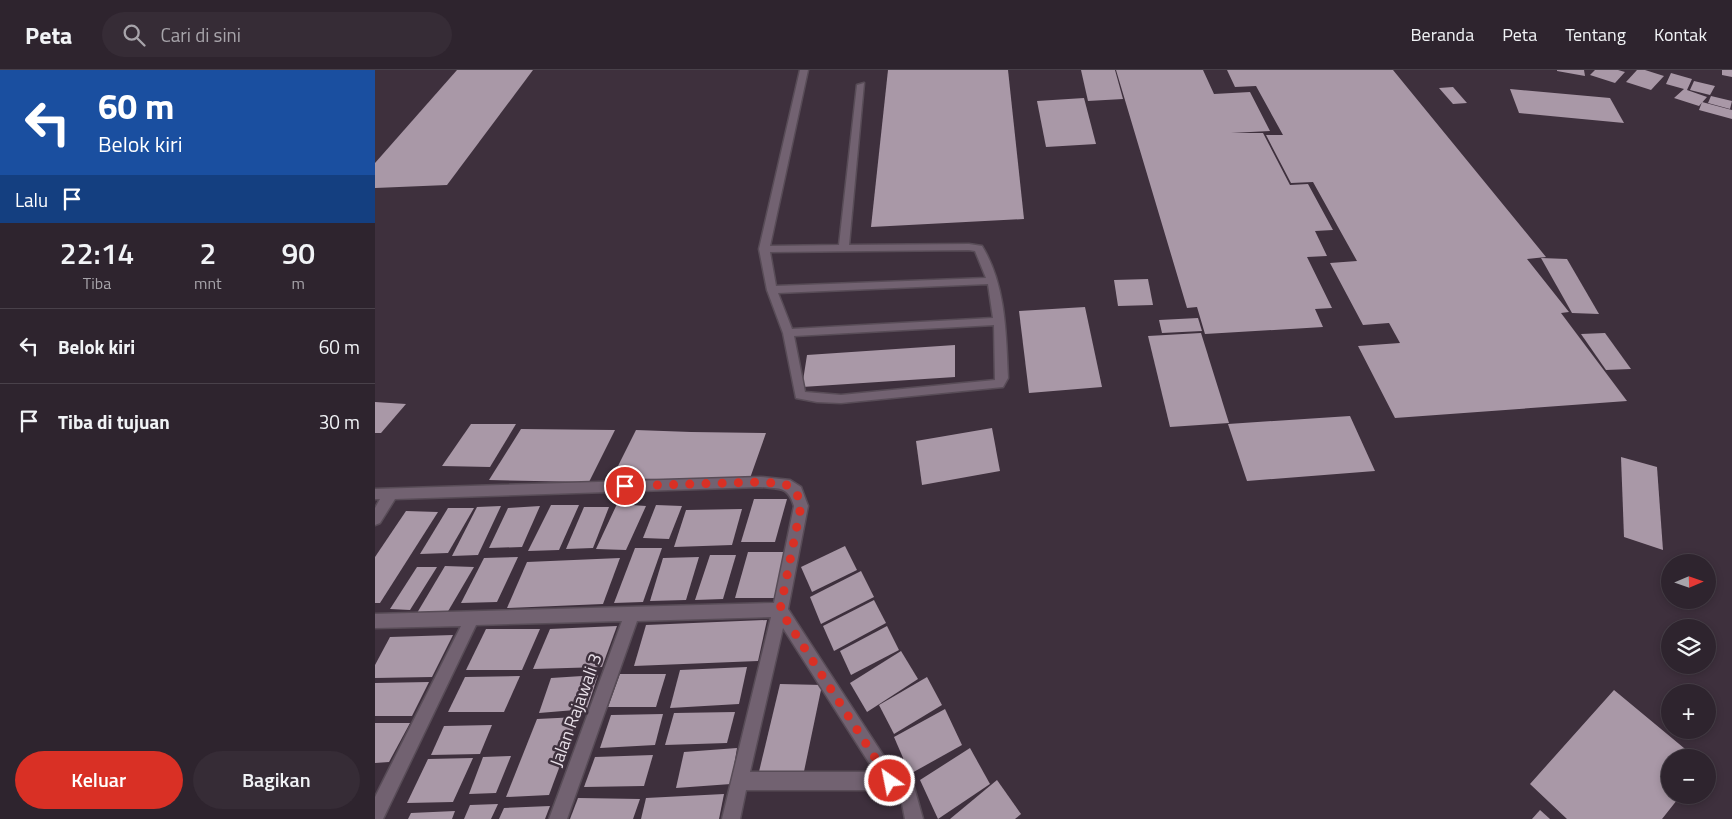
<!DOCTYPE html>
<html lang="id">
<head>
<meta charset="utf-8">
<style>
	body { margin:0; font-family:"Titillium Web",sans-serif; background:#362c36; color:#f1f3f6; height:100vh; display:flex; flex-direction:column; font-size:19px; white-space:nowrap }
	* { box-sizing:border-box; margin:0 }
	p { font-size:16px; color:#a7a4aa }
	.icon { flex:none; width:28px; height:28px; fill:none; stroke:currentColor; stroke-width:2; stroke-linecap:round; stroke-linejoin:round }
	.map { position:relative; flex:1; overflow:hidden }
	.panel { display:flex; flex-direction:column; background:#2e242e; width:375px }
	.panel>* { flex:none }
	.guide { background:#1a4fa0; color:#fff; overflow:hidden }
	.needle { width:32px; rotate:88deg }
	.controls { position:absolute; left:1286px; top:484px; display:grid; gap:10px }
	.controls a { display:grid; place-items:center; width:55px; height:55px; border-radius:50%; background:#2e242e; box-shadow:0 2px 8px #0003,0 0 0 1px #49414a; font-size:25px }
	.pin { position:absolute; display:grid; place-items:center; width:42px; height:42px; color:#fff; margin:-21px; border:2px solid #fff; border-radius:50%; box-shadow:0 1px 5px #0007 }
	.me { position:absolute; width:55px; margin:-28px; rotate:327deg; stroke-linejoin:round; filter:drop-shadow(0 0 4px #0008) }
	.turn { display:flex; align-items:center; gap:18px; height:105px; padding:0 15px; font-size:22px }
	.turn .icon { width:65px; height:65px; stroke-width:2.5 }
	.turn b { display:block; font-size:35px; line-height:42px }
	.then { display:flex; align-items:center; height:48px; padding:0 15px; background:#0003; gap:10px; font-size:19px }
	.eta { display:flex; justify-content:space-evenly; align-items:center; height:85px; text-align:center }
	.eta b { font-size:30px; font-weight:600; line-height:35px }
	.action { display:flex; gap:10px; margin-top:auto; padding:10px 15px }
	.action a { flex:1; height:58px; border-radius:30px; background:#d93025; color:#fff; font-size:20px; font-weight:600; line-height:58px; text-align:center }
	.action a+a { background:#362c36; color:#f1f3f6 }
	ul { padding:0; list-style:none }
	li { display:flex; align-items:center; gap:15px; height:75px; padding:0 15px; border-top:1px solid #49414a }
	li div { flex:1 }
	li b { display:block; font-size:19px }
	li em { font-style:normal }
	header { display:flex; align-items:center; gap:30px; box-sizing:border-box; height:70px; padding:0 25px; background:#2e242e; border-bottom:1px solid #49414a }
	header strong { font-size:24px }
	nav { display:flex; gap:28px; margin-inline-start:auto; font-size:18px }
	.search { width:350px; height:45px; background:#362c36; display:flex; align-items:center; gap:12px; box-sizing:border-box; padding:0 18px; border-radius:28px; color:#a7a4aa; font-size:19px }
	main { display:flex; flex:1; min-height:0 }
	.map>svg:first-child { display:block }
</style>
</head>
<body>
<header>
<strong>Peta</strong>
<div class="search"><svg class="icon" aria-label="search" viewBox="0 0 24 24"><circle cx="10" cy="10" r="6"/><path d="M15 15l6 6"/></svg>Cari di sini</div>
<nav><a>Beranda</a><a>Peta</a><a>Tentang</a><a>Kontak</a></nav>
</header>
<main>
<section class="panel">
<div class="guide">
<div class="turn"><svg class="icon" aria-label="left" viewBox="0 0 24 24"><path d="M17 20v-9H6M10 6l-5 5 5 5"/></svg><div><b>60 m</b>Belok kiri</div></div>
<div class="then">Lalu<svg class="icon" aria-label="arrive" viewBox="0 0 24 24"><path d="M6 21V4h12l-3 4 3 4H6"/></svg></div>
</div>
<div class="eta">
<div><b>22:14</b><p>Tiba</p></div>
<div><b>2</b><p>mnt</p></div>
<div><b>90</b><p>m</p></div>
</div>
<ul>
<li><svg class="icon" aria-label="left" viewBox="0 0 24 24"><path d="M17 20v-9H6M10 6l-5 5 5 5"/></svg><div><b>Belok kiri</b></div><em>60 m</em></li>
<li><svg class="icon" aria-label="arrive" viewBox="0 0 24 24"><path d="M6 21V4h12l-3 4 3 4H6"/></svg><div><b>Tiba di tujuan</b></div><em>30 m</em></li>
</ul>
<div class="action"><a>Keluar</a><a>Bagikan</a></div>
</section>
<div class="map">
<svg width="1357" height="749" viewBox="0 0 1357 749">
	<rect width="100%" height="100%" fill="#3e303d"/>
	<!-- building -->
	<g fill="#a998a7">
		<path d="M82,0H158L72,115L0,118V93Z"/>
		<path d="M513,0H633L649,149L496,157Z"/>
		<path d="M706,0H740L748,29L713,31Z"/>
		<path d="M741,0H828L839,24L875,22L895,61L856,63H888L915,115L933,114L958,160L940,161L952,186L932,187L957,238L940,239L948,257L830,264L822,237L812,238Z"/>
		<path d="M852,0H1018L1171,187L1152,189L1194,242L1186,243L1252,331L1020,348L983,276L1025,273L1014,253L988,255L955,193L982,191L938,112L916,113L891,65H908L881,16L860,17Z"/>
		<path d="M1182,0H1209L1210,6L1182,1Z"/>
		<path d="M1220,0H1243L1250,2L1240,13L1215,5Z"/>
		<path d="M1262,0H1270L1289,6L1276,20L1251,12Z"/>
		<path d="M1347,0H1357V7L1347,5Z"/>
		<path d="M1296,3L1317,9L1312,20L1332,27L1324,36L1299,28L1309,19L1291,14Z"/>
		<path d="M1319,11L1340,16L1335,25L1315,20Z"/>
		<path d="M1078,17L1092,33L1078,34L1064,18Z"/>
		<path d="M1135,19L1235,28L1249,53L1144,43Z"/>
		<path d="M1336,26L1357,31L1355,39L1333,33Z"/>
		<path d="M709,28L721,74L671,77L662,31Z"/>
		<path d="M1327,32L1357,40V49L1324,40Z"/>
		<path d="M1166,188L1192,189L1224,244L1197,243Z"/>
		<path d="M773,209L778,235L743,236L739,210Z"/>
		<path d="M710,237L727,317L654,323L644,241Z"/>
		<path d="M823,248L827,261L787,263L784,250Z"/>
		<path d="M826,263L854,353L795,357L773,266Z"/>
		<path d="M1230,263L1256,299L1231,300L1206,264Z"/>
		<path d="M580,275V307L427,317L432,285Z"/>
		<path d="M0,332L31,334L6,363H0Z"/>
		<path d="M975,346L1000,401L872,411L853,354Z"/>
		<path d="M96,354H141L115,397L67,396Z"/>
		<path d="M617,358L625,401L547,415L541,371Z"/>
		<path d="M146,359L240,360L214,412L114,410Z"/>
		<path d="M261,360L316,362L391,363L374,411L237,408Z"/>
		<path d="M1246,387L1282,397L1288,480L1249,467Z"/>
		<path d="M379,429H412L400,472H366Z"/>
		<path d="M242,434L271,436L251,480L221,479Z"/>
		<path d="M176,435H204L184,480L153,481Z"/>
		<path d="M281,435L307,436L294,469L268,468Z"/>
		<path d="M126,436L103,485L77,486L102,437Z"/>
		<path d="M165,436L147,477L114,478L133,438Z"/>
		<path d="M209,437H234L218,478L191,479Z"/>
		<path d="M73,438H99L73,483L45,484Z"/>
		<path d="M367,439L357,475L299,477L311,440Z"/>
		<path d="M31,441L63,442L5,533H0V487Z"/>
		<path d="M470,476L482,500L437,522L426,497Z"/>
		<path d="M260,478H287L268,532L239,533Z"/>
		<path d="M373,482H411L399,528H360Z"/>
		<path d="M335,485H361L348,529L320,530Z"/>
		<path d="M143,487L122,532L86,533L109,488Z"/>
		<path d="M324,487L311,530L275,531L288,488Z"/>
		<path d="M245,488L228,534L132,538L152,492Z"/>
		<path d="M70,496L99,497L72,543H42Z"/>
		<path d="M42,497H62L35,540L15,539Z"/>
		<path d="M486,501L499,527L446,554L435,527Z"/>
		<path d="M499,530L511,553L459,581L448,556Z"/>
		<path d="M392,550L383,591L259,596L271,555Z"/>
		<path d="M242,556L227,597L158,599L175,559Z"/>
		<path d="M512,556L524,580L476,605L465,581Z"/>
		<path d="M111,559H165L147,600H91Z"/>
		<path d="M78,565L57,607L0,608V595L15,567Z"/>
		<path d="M526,581L543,609L492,642L475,613Z"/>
		<path d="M372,597L364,634L295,638L305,600Z"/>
		<path d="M245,604H291L281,637H233Z"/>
		<path d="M223,605L212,639L164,643L176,608Z"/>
		<path d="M145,606L129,642H73L90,607Z"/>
		<path d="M552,607L567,635L519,664L504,635Z"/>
		<path d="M54,612L37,646H0V613Z"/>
		<path d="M405,614L447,615L427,711L382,710Z"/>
		<path d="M1239,620L1321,688H1295V725H1306L1287,749H1192L1155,714Z"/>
		<path d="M570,639L587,675L535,704L519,667Z"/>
		<path d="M360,642L352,673L290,675L299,643Z"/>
		<path d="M288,644L280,675L225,678L236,645Z"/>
		<path d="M203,647L174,725L131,727L162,649Z"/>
		<path d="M0,653H35L14,692L0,693Z"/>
		<path d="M117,655L105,684L56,685L69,656Z"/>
		<path d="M362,678L356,714L301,718L309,682Z"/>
		<path d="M595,678L615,714L563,749L545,710Z"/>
		<path d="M278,685L269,716L209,717L220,687Z"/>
		<path d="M136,686L121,723L94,724L108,687Z"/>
		<path d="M98,688L78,732L32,733L53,689Z"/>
		<path d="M622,710L646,744L640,749H575Z"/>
		<path d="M349,724L344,749H266L271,728Z"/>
		<path d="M203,728L265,729L258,749H195Z"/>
		<path d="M123,734L116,749H89L95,735Z"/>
		<path d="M175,736L170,749H124L129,738Z"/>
		<path d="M1165,740L1175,749H1157Z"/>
		<path d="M80,741L77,749H33L36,743Z"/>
	</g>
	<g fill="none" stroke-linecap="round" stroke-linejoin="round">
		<defs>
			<path id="service" d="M425,0H433L395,176L464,175L482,15L489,13L474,175L594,174L607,176C631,215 631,264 633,308L628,317L466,333L442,332L421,328L408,263L392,220L384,179ZM594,180L600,181L611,208L401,216L395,182ZM613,214L618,248L417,259L403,223ZM619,255L620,310L466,325L430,322L419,266Z"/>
			<path id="minor" d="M386,407L415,410L426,417L433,436L413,539L521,705L539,717L548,749H530L526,728L513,720H371L365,749H347L396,547L262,551L192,749H174L247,551L101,555L8,749H0V727L86,556L0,558V544L399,533L419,436C413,416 405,419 386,417L20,429L5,453L0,455V438L5,429H0V419ZM408,558L500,702H375Z"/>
		</defs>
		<!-- service casing -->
		<use href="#service" stroke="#584c57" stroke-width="3"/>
		<!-- minor casing -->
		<use href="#minor" stroke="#584c57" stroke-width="3"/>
		<!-- service -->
		<use href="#service" fill="#726271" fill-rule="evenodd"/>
		<!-- minor -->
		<use href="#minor" fill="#726271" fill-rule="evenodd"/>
	</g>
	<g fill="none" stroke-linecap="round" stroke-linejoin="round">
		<!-- route -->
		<path stroke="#d93025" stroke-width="9" stroke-dasharray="0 16.2" d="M250,416L386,412L410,414L421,421L426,436L405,540L515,711"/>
	</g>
	<g text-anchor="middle" stroke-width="5" stroke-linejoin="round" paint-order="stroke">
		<!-- near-street labels -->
		<g font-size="18" fill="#e9e0e9" stroke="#3e303d">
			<text transform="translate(201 640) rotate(-70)" y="6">Jalan Rajawali 3</text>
		</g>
	</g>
</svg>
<div class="controls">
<a><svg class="needle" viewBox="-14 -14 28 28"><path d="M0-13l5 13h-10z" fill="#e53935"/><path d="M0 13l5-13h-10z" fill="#a7a4aa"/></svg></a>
<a><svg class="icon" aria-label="layers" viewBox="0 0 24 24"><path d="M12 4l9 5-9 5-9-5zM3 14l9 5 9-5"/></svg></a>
<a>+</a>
<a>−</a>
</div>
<div class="pin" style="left:250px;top:416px;background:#d93025"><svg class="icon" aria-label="arrive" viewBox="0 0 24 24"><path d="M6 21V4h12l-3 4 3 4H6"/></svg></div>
<svg class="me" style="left:515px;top:711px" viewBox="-20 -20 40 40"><circle r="17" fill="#d93025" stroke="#fff" stroke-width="3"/><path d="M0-11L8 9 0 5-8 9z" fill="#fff"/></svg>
</div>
</main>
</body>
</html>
